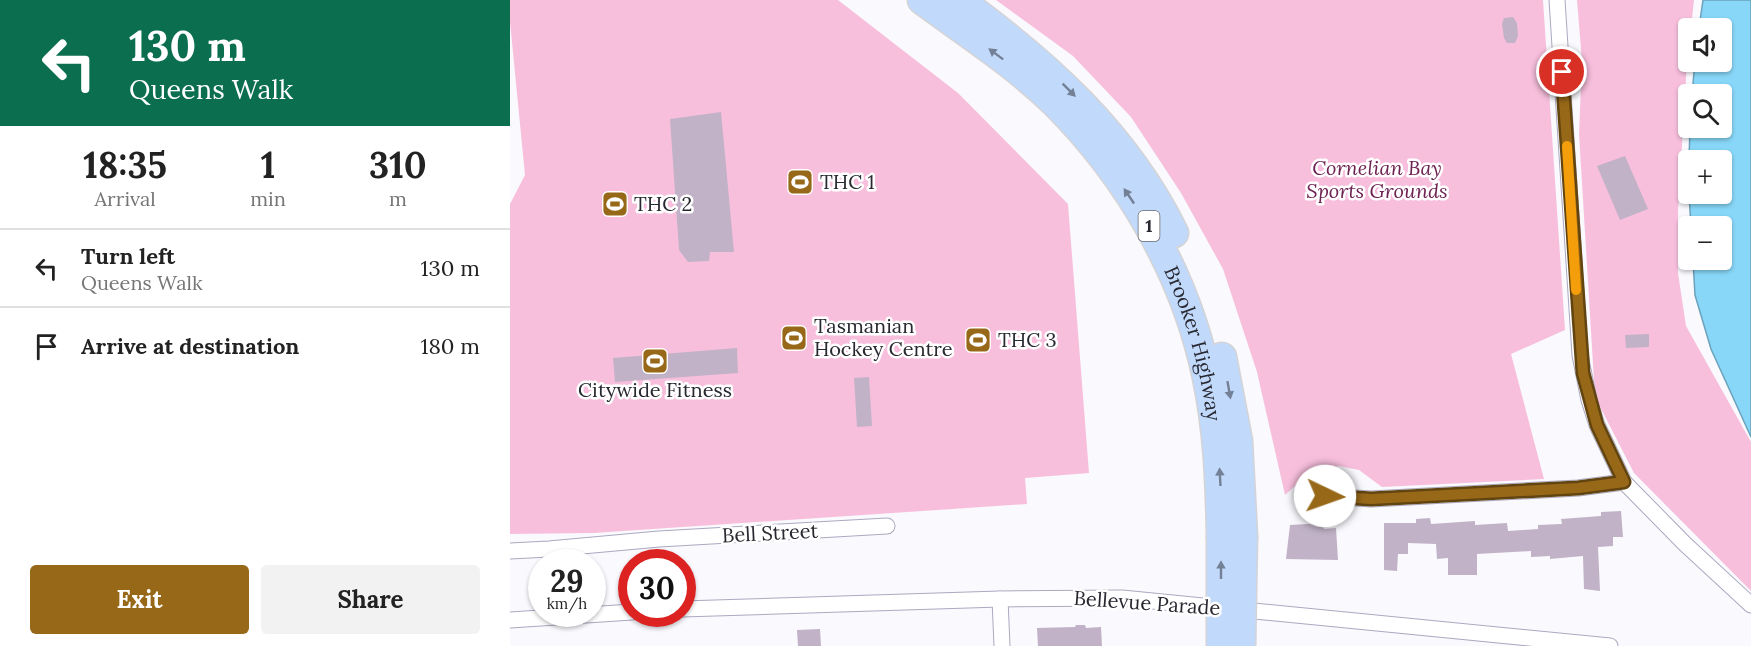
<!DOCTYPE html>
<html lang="en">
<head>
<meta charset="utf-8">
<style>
	body { margin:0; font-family:Lora,serif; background:#f2f2f2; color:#222; height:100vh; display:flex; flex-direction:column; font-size:22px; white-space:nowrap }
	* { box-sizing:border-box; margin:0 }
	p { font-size:20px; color:#767676 }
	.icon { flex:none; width:33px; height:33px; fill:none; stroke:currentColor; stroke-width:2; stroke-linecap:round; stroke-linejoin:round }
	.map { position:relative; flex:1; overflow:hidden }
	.side { display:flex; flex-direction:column; background:#fff; width:510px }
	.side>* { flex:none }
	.top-card { background:#0b6e4f; color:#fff; overflow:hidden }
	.tools { position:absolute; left:1168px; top:18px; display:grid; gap:12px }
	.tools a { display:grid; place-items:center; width:54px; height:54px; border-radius:6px; background:#fff; box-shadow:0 2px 4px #0004; font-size:30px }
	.speed { position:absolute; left:18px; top:549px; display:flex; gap:12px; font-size:30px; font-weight:700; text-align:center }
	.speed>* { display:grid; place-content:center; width:78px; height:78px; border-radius:50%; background:#fff; box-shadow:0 2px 4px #0004; line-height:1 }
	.speed small { font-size:15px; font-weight:400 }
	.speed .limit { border:9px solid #d22; background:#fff; color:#111 }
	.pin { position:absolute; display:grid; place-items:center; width:51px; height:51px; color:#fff; margin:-26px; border:3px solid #fff; border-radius:50%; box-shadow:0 2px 6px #0007 }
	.me { position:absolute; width:66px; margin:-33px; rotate:93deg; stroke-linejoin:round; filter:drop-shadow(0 0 4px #0008) }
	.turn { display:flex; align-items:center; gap:21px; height:126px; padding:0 30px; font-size:27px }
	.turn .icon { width:78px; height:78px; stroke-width:2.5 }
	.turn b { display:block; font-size:42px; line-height:51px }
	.eta { display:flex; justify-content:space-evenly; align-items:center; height:102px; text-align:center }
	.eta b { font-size:36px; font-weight:700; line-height:42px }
	.button { display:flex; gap:12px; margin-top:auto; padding:12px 30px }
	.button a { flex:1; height:69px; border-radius:6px; background:#976818; color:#fff; font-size:24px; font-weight:700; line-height:69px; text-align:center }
	.button a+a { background:#f2f2f2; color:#222 }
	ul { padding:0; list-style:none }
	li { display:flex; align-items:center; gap:18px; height:78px; padding:0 30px; border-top:2px solid #e0e0e0 }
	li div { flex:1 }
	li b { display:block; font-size:22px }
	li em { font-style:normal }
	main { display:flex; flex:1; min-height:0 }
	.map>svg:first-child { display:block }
</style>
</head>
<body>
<main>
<section class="side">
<div class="top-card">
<div class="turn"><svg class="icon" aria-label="left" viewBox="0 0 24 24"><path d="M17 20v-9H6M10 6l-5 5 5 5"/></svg><div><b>130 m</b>Queens Walk</div></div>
</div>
<div class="eta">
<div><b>18:35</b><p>Arrival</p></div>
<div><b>1</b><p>min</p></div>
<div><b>310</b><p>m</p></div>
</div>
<ul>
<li><svg class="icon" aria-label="left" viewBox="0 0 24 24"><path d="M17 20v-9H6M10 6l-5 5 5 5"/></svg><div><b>Turn left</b><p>Queens Walk</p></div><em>130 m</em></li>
<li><svg class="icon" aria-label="arrive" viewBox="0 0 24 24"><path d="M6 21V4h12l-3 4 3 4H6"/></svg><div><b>Arrive at destination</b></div><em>180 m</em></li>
</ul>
<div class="button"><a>Exit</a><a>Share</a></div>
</section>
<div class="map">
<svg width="1241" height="646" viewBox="0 0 1241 646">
	<rect width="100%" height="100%" fill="#f9f9fe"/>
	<!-- green -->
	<g fill="#f8bfdd">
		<path d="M0,0H328L448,93L558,204L579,473L515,478L517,504L84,533L0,534V204L15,175L0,22Z"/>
		<path d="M486,0H1033L1055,330L1001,354L1034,479L872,487L849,470L829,466L811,470L794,478L775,495L747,372L713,269L671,193L621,117L563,56Z"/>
		<path d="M1067,0H1184L1181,28H1179L1168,211V273L1176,326L1241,442V591L1124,473L1085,397L1069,134L1072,61Z"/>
	</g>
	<!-- water -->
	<path fill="#88d7f8" stroke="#6ba2bc" stroke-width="1.5" d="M1193,0H1241V437L1201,349L1185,295L1183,260H1212V226H1181L1179,194H1212V160H1179L1180,128H1212V94H1182L1185,62H1212V28H1189Z"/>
	<!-- building -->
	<g fill="#c1b2c7">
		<path d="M1003,17L1007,23L1008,36L1005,43H997L994,38L992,24L994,18Z"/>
		<path d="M211,112L224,252H200L199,261L178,262L169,250L160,119Z"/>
		<path d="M1115,156L1138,209L1110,220L1087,166Z"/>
		<path d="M1139,334V347L1116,348L1115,335Z"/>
		<path d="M227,348L228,373L105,382L103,358Z"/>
		<path d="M359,377L362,426L347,427L344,378Z"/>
		<path d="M1111,511L1113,537H1103V546L1088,547L1090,591L1074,589L1073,556L1040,559V556L1021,557V551L967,554V575H938V558L927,559L926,544L898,543V554H888L887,571L874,570V523H906V519L920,518L921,524L965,521V525L997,523L998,531L1028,529V525L1052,524L1051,519L1091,516V512Z"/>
		<path d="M813,523L814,529L826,528L828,560L776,559L780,525Z"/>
		<path d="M566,625H575L576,628L591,627L592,646H528L527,628L565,627Z"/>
		<path d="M310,629L311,646H288L287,630Z"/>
	</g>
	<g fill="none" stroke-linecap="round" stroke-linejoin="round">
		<defs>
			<g id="street">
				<path d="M1047,0L1070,355L1079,400L1087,425L1114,482L1175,544L1241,605"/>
				<path d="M815,496L861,499L1068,488L1114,482"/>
				<path d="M0,551L39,549L149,539L377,526"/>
				<path d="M490,599L492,646"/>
				<path d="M172,609L490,599L612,598L1100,646"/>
				<path d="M0,620L122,612"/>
			</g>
			<g id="highway">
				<path id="s1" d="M412,0C457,33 505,64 545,103C619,177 676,275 697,378C708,430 710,483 711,536"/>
				<path d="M449,0C536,63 616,135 664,233"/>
				<path d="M712,357L728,441L733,536"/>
			</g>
		</defs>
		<!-- street casing -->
		<use href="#street" stroke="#aaa9c0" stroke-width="17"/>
		<!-- highway casing -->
		<use href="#highway" stroke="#d4d4d6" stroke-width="31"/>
		<!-- street -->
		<use href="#street" stroke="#fff" stroke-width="15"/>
		<!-- highway -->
		<use href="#highway" stroke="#c1d9fb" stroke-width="28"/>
		<defs>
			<g id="highway-bridge">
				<path d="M711,536V646"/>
				<path d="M731,646L733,536"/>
			</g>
		</defs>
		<!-- highway-bridge casing -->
		<use href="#highway-bridge" stroke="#d4d4d6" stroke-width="31" stroke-linecap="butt"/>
		<!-- highway-bridge -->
		<use href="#highway-bridge" stroke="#c1d9fb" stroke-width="28"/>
	</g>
	<!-- one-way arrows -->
	<defs><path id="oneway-solid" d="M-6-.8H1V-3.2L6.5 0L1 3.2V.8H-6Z" transform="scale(1.5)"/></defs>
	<g fill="#748096">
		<use href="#oneway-solid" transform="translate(486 54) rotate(-143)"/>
		<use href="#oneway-solid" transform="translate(559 90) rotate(45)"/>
		<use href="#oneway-solid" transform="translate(619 196) rotate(-124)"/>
		<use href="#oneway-solid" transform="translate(719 390) rotate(80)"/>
		<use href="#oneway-solid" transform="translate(710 477) rotate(-93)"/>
		<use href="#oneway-solid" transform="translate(711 570) rotate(-90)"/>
	</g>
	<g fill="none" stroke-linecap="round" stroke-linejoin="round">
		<defs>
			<path id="route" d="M815,496L861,499L1068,488L1114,482L1087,425L1073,373L1052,72"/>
		</defs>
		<!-- route casing -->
		<use href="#route" stroke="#624410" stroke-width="15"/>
		<!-- route -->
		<use href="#route" stroke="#976818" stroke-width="10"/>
		<!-- slow -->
		<path stroke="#f59e0b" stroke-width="10" d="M1057,146L1066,290"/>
	</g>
	<!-- icons -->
	<defs>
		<symbol id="stadium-square" viewBox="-11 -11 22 22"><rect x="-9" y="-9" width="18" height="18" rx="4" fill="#976818" stroke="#fff"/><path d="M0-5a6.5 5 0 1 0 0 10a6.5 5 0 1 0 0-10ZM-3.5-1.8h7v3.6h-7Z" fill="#fff"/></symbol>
	</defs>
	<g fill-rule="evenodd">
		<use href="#stadium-square" x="275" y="167" width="30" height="30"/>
		<use href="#stadium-square" x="90" y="189" width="30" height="30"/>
		<use href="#stadium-square" x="269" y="323" width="30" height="30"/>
		<use href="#stadium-square" x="453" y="325" width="30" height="30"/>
		<use href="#stadium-square" x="130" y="346" width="30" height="30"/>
	</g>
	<g text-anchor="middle" stroke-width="5" stroke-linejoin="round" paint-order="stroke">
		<!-- shield labels -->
		<rect fill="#fff" stroke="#68686f" stroke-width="1.5" x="628.5" y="211" width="21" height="30" rx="4.5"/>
		<g font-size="18" font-weight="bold" fill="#282831">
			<text x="639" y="232">1</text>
		</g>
		<!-- park labels -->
		<g font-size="20" font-style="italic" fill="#6e2251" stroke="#fff">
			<text x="867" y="175">Cornelian Bay<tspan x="867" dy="23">Sports Grounds</tspan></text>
		</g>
		<!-- poi labels -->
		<g font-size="20" fill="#282831" stroke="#fff" text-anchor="start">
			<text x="310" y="189">THC 1</text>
			<text x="124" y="211">THC 2</text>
			<text x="304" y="333">Tasmanian<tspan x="304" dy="23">Hockey Centre</tspan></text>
			<text x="488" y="347">THC 3</text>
			<text x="145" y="397" text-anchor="middle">Citywide Fitness</text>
		</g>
		<!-- street labels -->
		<g font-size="20" fill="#282831" stroke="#fff">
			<text dy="7" stroke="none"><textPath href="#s1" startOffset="450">Brooker Highway</textPath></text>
			<text transform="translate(260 533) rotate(-3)" y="7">Bell Street</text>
			<text transform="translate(637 603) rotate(4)" y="7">Bellevue Parade</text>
		</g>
	</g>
</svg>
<div class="tools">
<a><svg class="icon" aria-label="sound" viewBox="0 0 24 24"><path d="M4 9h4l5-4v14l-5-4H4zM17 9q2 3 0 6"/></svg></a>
<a><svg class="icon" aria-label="search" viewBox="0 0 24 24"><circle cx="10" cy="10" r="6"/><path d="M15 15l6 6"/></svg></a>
<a>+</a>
<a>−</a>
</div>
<div class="speed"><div>29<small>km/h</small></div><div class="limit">30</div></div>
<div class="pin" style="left:1052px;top:72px;background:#d93025"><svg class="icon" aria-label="arrive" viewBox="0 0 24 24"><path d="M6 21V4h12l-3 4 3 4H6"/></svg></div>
<svg class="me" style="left:815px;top:496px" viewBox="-20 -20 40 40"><circle r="19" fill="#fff"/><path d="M0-13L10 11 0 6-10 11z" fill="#976818"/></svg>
</div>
</main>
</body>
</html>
